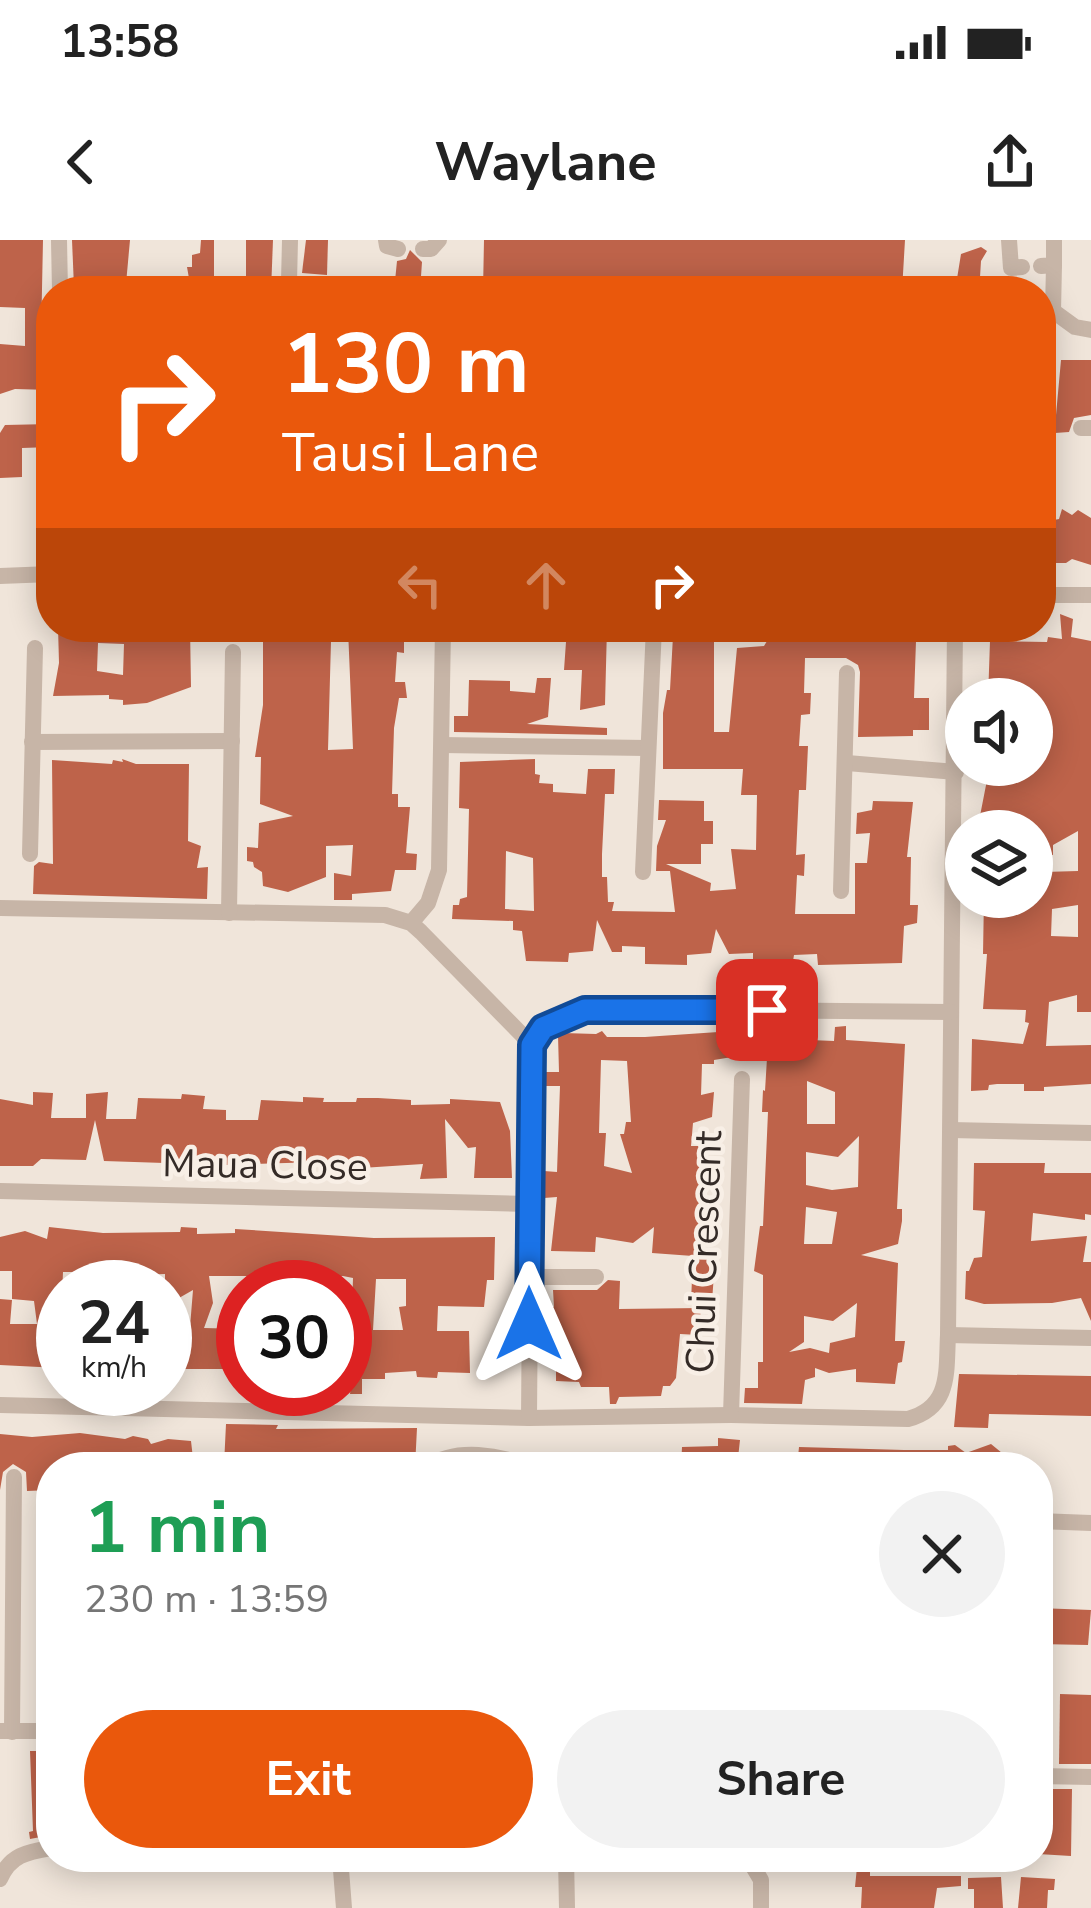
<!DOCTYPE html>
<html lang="en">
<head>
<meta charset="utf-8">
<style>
	body { margin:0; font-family:"Nunito Sans",sans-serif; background:#f2f2f2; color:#222; height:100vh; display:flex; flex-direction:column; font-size:45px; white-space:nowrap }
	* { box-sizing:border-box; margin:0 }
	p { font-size:39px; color:#767676 }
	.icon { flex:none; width:66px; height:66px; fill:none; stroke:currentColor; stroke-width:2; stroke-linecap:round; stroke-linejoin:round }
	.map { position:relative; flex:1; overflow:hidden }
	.sheet { position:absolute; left:36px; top:1212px; width:1017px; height:420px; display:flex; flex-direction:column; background:#fff; border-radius:48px; box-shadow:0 6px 30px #0003 }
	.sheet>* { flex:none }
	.hud { position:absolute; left:36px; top:36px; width:1020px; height:366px; border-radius:48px; box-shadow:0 6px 30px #0003; background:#ea580c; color:#fff; overflow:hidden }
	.controls { position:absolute; left:945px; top:438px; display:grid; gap:24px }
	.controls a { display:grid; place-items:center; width:108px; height:108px; border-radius:50%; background:#fff; box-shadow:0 6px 30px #0003; font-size:60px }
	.speed { position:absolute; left:36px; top:1020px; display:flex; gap:24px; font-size:60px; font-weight:700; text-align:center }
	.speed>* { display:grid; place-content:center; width:156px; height:156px; border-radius:50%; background:#fff; box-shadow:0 6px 30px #0003; line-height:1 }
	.speed small { font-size:30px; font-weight:400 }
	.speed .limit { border:18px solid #d22; background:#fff; color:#111 }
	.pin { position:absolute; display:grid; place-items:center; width:102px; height:102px; color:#fff; margin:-51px; border-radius:24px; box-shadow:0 6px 18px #0006 }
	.me { position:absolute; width:132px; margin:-66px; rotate:0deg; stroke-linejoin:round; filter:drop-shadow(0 0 9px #0008) }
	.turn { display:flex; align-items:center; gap:42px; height:252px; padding:0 48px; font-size:54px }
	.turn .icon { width:156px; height:156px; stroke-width:2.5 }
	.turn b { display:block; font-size:84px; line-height:102px }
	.lanes { display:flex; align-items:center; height:114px; padding:0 48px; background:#0003; justify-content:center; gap:60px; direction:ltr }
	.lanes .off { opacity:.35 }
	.round { display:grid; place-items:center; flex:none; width:126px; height:126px; border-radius:63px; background:#f2f2f2 }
	.headline { display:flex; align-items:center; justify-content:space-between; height:204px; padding:0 48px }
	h1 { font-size:72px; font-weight:700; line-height:90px; color:#1e9e55 }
	.primary-button { display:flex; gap:24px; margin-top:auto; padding:24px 48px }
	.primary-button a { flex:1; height:138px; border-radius:72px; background:#ea580c; color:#fff; font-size:48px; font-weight:700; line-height:138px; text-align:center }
	.primary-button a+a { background:#f2f2f2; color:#222 }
	.status { display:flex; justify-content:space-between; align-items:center; height:84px; padding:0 60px; background:#fff; direction:ltr }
	.status svg { height:33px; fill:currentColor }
	header { display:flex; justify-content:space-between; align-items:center; height:156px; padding:0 48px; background:#fff; font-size:54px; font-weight:700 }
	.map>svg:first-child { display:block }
</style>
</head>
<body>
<div class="status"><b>13:58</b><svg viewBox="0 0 49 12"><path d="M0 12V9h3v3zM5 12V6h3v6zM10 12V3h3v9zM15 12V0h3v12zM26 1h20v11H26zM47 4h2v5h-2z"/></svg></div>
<header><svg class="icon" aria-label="back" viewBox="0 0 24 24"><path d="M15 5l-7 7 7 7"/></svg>Waylane<svg class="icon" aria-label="share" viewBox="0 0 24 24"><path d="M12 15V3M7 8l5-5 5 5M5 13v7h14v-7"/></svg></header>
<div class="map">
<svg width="1091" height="1668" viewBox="0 0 1091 1668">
	<rect width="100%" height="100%" fill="#f0e5da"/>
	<!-- building -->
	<g fill="#be634a" fill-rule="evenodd">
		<path d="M0,0H43L41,98L51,90V150L15,149L0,154V104L25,106V68L0,67Z"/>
		<path d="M72,0H130L126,44L74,47Z"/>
		<path d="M201,0H214V51H187L190,44L187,27H192V15L200,13Z"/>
		<path d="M246,0H273L271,51H246Z"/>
		<path d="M306,0H328L327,35L302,33Z"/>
		<path d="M484,0H905L902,51H756L714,45V51H483Z"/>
		<path d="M981,7L987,11L981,21L980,37L986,40L985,51H955L961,14Z"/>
		<path d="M410,10L422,22L420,51H394L397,21L406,19Z"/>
		<path d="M1061,120H1091V175L1074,178L1069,192L1055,193V200H1041V173L1056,175Z"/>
		<path d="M51,184V207L22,208V237L0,238V193L5,185Z"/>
		<path d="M1062,269L1072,275L1078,270L1091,278V325L1072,319L1066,323H1054V332H1041V315H1049L1051,295L1056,292L1049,281L1059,279Z"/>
		<path d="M1060,374L1073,379L1071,397L1091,401V772H1077V755L1049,762L1046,806L1091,805V844L1044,847V851H1024V844H997L989,845L988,850L971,851L972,799L1023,804L1029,783L1025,782L1026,770L983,769L987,714H983L984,657H1036V652L1044,653V632L1078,631V591L1053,605V615L1033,614L1037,591H991V586L979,581L987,540H992V525H1032V459H988L990,401L1047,402L1048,397L1062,399ZM1078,665V697L1051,696L1052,669Z"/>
		<path d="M58,387H124V393L150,391V387H190L191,447L147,463L123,465V460L109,459V455L53,456L59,423ZM98,403L124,404L123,435L97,431Z"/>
		<path d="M591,387H607L605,465L580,470L582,430H564L567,388Z"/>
		<path d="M804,387H860L859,397L869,396V400L916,401L914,458H929V490H913V496L858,497L860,432L858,425L846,418H805L804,453H811L810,474L801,475L799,506H808L806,550H799L796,615L805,614L804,636L797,635L795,674H855V623H867L870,593L856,594L857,573L872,570L873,561L913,562L907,617H911L910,665H918L917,683L904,686L902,723L818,725L817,714L794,715L793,721H753V713L729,714L716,689L711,713L687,715V725L645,724V707L622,706V712H612L597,680L593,711L569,713L568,722L526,721L522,691L513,690V681L452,679L453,665H459L460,659L467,657L469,569L459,568L460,522L535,519V534L540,535L539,543L553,544V552L586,554L588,529H615L614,554H605L602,614V637H607L608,662H614L612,671L675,672L670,631H656L657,606L666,580H658L659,560L704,561V581H713V604H701V624H666L711,643L710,651L736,649L731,609L756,610L757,555H741L743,529H663V473L667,450H670L673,396L714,398V492H729L737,408L764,406L775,388L779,396L803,399ZM506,611L533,618L534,671L505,669Z"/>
		<path d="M263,389L304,390V400L331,401L328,510L353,509L348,389L404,392V413L397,412L395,442H405L407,458H399L394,488L392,554H398V567H410L406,613L417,614L416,630H395L391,651L352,654V660H334V633L351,636L353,605L326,606V637L288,652L263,646L262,632L254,627L253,622L247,621V607L258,608L259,583L293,576L260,564L261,517H255L263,465Z"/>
		<path d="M537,438H551L548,477L527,484L607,488V495L454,492V476H468L469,440L510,441V451L535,453Z"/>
		<path d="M122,519L136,524H189L188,601L201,606L197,628L208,627L207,659L33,654L34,626L39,622L53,624L52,520L112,524L113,520L123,522Z"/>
		<path d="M846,786V800L905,804L897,969H902V981L898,1004L861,1015L898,1023L895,1101H905L902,1122L898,1123L895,1144L856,1142V1129L829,1133L815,1128V1137L805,1140L802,1164L744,1163L745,1148H758V1122H763V1035L754,1031L760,986H763L768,872H762L763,850L765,851L767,818L732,817L714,820V824H702L701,855L714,852L712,877L693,883L691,906H700L698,1015L715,1019L712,1062H691L693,1016L652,1013L654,987L633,1003L596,997L595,1012L551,1011L557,957L544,958V931L557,932L560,846H544L545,832H559L558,795L563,793L596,794L602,791L607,797H645L733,791V795L759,794L760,798L834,801L835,787ZM601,820L627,821L631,882H626L624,894H620L632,933L604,926L606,893H599ZM807,841L835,852V884H807ZM859,896L858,947L832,950L806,945V912L838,917ZM806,967L837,972L832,1004H804ZM857,1063L855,1097L830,1103L829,1113L810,1108L789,1112L804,1102V1076L833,1081Z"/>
		<path d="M33,852L53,853L51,878H86V854L108,852L106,879H136L138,858L181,859L182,854L205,856L203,869L226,870V880H258L261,860L303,862V857L324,858L323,862H356L357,858H378L411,860V865L450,864V859L500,862L510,891L512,938H474L476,907L468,908L445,879L447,938L420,939L423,924L346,929V923L318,922L225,925L104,921L95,880L86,920L41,919L33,926H0V859L33,865Z"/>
		<path d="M974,923H1045L1044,933H1091V975L1085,974V980L1033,973L1031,1001L1087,996L1083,1022H1091V1081L1081,1058L1052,1063L984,1064L965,1059L966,1031H969L974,1018L982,1017L985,971L973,970Z"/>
		<path d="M49,987L103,993L180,992L181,987L197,988V994L235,993V989L374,998L495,997L494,1040H487L484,1067L438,1066L437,1091H469L470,1133L438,1132L437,1138L417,1137L416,1131L385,1133V1139H362V1154H350L352,1137H345V1090L347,1070H352L353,1038L343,1036H209L213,1063L204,1088L243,1089V1129H165V1087H190L193,1050L165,1066V1034L138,1035L140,1047H121L117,1032H63L59,1128L0,1125V1059L12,1060L10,1084H37L34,1061L12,1059V1031H0V997L25,991L47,999ZM376,1039H406V1066L399,1067L403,1090H373Z"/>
		<path d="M608,1040L620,1041L619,1069L701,1068L699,1095L680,1094L676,1138L670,1146H663L661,1156L619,1157L616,1164H610L609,1147H581L579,1142L556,1141V1118H547L552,1082L544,1079L546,1066L554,1067L553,1050H597Z"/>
		<path d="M959,1134L1091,1136V1176L989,1174L988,1188L954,1187Z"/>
		<path d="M226,1184L278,1185L276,1189L417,1188L415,1227L224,1225Z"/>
		<path d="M80,1193L125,1199L133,1196L148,1199L151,1204L168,1199L191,1201L194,1227H51V1250L27,1251L26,1232L13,1224L3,1232L0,1250V1194L32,1197Z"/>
		<path d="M718,1198L740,1200L737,1227H681L682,1207L718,1206Z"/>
		<path d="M991,1204L1002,1213H1008L1020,1227H797L799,1207L904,1210H948V1206L955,1205L966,1213Z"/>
		<path d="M1038,1368L1091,1370L1088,1405L1038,1404Z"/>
		<path d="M1060,1454L1091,1455V1524H1059Z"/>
		<path d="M30,1511H51V1595L30,1599L29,1592L33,1591Z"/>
		<path d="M1047,1549H1072L1071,1616L1038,1614V1554L1047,1555Z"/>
		<path d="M858,1617H870V1636H961V1646L937,1648L934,1668H861L862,1647H855Z"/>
		<path d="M1001,1637L1003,1668H974V1649H968V1638Z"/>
		<path d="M1021,1637L1055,1639L1054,1650H1048L1047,1668H1018Z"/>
	</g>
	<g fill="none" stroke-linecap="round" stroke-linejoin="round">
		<!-- minor -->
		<g stroke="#c7b5a7" stroke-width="16">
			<path d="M59,0L60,51"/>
			<path d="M290,0L289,42L296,50L306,51"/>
			<path d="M386,0L387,6L398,9"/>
			<path d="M1009,0L1011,28L1022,27"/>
			<path d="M423,9H431L439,0"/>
			<path d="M1054,25L1053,71L1075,87L1091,90"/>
			<path d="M1041,26L1054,25V0"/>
			<path d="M1081,188H1091"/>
			<path d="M1041,269H1047"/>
			<path d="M0,336L51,334"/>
			<path d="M1041,355H1091"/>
			<path d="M32,502L232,501"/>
			<path d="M442,505L646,508"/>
			<path d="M847,523L956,532"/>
			<path d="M30,614L35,408"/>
			<path d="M643,632L654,387"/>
			<path d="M841,651L847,433"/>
			<path d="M0,668L385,675L411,683L421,692L532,805"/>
			<path d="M229,673L233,412"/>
			<path d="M411,683L428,663L439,630L443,387"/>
			<path d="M742,839L731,1175L908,1179C951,1167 946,1133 948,1095L955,387"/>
			<path d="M951,890L1091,893"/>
			<path d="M0,951L528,964"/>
			<path d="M529,1037H596"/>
			<path d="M948,1095L1091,1098"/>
			<path d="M0,1165L529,1178L731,1175"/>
			<path d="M529,1178L532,805C554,770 591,770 629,769L951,772"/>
			<path d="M428,1227C456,1207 500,1215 530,1227"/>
			<path d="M1038,1281L1091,1283"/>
			<path d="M0,1491H51"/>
			<path d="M12,1492L14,1237"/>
			<path d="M1038,1536L1091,1537"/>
			<path d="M340,1617L344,1668"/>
			<path d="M566,1617L567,1668"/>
			<path d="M665,1617L736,1620L752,1625L761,1640V1668"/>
			<path d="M0,1639C10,1615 27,1612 51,1608"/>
		</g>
	</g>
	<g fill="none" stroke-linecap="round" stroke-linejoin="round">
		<defs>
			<path id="route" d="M529,1084L532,805L543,788L585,770H767"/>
		</defs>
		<!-- route casing -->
		<use href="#route" stroke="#114b97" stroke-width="30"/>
		<!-- route -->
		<use href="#route" stroke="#1a73e8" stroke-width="21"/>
	</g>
	<g text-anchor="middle" stroke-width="9" stroke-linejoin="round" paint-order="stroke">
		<!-- street labels -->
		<g font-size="39" fill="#342b27" stroke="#f8efe6">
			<text transform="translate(265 924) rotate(1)" y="14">Maua Close</text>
			<text transform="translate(703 1012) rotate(-88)" y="14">Chui Crescent</text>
		</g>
	</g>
</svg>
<div class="controls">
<a><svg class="icon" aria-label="sound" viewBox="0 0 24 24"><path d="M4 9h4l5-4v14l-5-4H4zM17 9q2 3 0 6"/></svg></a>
<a><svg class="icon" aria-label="layers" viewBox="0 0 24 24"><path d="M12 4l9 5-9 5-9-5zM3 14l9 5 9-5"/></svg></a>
</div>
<div class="speed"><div>24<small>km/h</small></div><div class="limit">30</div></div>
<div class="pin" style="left:767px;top:770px;background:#d93025"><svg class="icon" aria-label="arrive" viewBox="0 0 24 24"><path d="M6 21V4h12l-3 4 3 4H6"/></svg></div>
<svg class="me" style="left:529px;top:1084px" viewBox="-20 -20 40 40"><path d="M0-17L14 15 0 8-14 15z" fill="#1a73e8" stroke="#fff" stroke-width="4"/></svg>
<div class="hud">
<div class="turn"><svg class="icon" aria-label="right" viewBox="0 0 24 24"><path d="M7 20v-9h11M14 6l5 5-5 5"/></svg><div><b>130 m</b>Tausi Lane</div></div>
<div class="lanes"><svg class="icon off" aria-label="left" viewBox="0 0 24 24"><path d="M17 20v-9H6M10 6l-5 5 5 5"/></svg><svg class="icon off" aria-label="ahead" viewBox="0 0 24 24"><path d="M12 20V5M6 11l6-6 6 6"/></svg><svg class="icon" aria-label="right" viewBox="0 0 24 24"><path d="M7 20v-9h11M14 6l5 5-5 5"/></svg></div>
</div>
<section class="sheet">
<div class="headline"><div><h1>1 min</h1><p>230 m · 13:59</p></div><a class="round"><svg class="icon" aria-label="close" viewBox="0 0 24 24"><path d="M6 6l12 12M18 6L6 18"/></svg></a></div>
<div class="primary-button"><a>Exit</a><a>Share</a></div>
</section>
</div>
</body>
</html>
